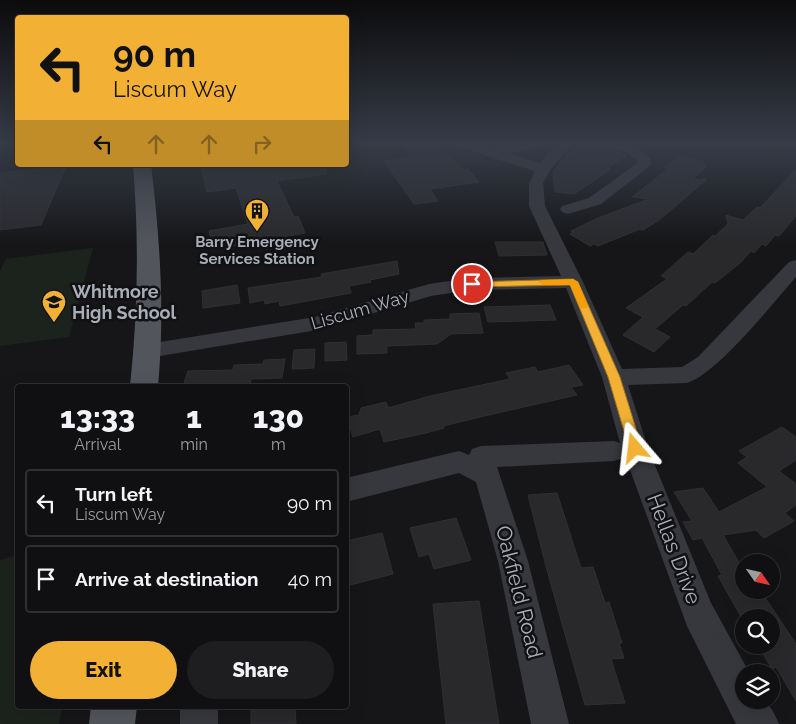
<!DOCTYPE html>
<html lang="en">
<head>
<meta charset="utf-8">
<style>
	body { margin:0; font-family:Raleway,sans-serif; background:#1e1e20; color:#f1f3f6; height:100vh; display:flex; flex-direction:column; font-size:19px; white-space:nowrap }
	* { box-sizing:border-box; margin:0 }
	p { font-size:16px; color:#9c9d9f }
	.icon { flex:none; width:28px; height:28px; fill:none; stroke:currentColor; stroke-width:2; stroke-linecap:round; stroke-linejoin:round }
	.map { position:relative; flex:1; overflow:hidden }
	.panel { position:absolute; left:15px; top:384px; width:334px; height:325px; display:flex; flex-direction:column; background:#101012; border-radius:5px; box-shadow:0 5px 20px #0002,0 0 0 1px #303032 }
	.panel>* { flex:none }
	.hud { position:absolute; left:15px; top:15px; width:334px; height:152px; border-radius:5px; box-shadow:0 5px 20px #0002,0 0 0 1px #303032; background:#f2b134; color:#111; overflow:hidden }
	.needle { width:32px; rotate:124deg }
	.controls { position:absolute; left:735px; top:554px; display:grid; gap:10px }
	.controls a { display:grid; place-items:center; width:45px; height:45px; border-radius:50%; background:#101012; box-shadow:0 5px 20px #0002,0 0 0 1px #303032; font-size:25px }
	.pin { position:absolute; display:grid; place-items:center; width:42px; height:42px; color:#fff; margin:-21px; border:2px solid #fff; border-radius:50%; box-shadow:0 1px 5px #0007 }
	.me { position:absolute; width:55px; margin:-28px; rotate:343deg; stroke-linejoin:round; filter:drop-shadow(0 0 4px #0008) }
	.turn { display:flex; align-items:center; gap:18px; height:105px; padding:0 15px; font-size:22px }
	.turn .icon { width:65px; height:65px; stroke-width:2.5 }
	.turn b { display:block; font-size:35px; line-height:42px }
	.lanes { display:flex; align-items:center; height:48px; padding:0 15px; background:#0003; justify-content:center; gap:25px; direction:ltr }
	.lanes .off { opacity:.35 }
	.eta { display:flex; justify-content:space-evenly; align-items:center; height:85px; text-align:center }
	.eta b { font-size:30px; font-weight:800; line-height:35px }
	.cta { display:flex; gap:10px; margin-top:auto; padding:10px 15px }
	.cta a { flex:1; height:58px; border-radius:30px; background:#f2b134; color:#111; font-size:20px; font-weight:800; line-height:58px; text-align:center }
	.cta a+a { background:#1e1e20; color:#f1f3f6 }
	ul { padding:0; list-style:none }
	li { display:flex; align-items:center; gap:15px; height:68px; margin:0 10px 8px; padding:0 5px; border:2px solid #303032; border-radius:5px }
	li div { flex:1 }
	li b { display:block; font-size:19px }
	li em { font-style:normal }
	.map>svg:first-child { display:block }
</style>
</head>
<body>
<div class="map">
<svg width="796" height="724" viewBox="0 0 796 724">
	<rect width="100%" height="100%" fill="#161618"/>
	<!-- green -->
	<g fill="#1c231d">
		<path d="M451,147L485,157L484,161L460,165L443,148Z"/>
		<path d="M93,248L69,337L0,346V271L6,259Z"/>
		<path d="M17,555L18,706H62L59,724H0V560Z"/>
	</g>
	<!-- building -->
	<g fill="#29292c" stroke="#303034">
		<path d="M423,143H435L464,170L468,169L479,182L430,189L438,201L414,204L384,161L412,157L402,146Z"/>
		<path d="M585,143H599L603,148L627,155L607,168L611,169L574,194L555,192L553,172L567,154Z"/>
		<path d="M680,155L704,162L701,164L707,166L693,178L700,180L705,178L706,180L659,220L643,230L640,229L598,246L594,244L590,246L570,234L574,232L571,231L598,218L649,199L632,197L668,169L664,168Z"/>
		<path d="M201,165H326L327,174L277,181L294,217L298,216L305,233L213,249L209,231L248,224L236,188L207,192Z"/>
		<path d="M66,166L41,225L0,230V173Z"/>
		<path d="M796,169V216L779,236L775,235L766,246L762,244L754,253L751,251L740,263L715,283L712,282L686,306L683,305L655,329L670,337L654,352L623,335L643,317L626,308L667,279L661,276L688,252L693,254L713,235L715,236L728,224L726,215L743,220L757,207L760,208Z"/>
		<path d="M495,242H543L547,255L499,256Z"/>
		<path d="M397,261L399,274L370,280L371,282L349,286L351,293L280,306L279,301L265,304L264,300L250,303L248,288L322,277L321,274Z"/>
		<path d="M237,285L240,303L203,308L202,291Z"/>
		<path d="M550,305L556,320L488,322L484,307Z"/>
		<path d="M479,313L483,333L451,334L437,344L387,346V353L357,354V336L373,335V330L416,329L415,323H424V320L450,319V314Z"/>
		<path d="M346,342L347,360L325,361V343Z"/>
		<path d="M315,349L314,368L292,369L294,350Z"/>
		<path d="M285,359L282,378L251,379L250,386H183L188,371L233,370L234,365L263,364L264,360Z"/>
		<path d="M569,365L583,385L571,387L577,395L493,414L443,426L444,428L426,433L384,442L380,429L353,437L347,417L359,415L361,408L386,402L388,408L430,396L510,379L506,373L535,367L538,372Z"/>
		<path d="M782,427L796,437V460L779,471L796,484V505L785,513L794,521L764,538L756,530L723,535L744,571V590H760L796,644V701L776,667L772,669L758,645H771V618H744V622L718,576L722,575L702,538L693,540L683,522L692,521L674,492L703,488L719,512L767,487L738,463L747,457L739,451Z"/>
		<path d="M557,493L581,568L593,567L605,603L609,602L622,643H619L624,658L611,659L625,703L585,705L547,570L528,495Z"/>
		<path d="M456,518L471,560L434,569L429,554L419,557L410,528Z"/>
		<path d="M382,533L393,574L346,586V541Z"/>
		<path d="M479,601L499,724H446L433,604Z"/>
		<path d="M271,706H295L296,724H251V711Z"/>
	</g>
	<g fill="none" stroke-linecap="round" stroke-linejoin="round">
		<!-- street -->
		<g fill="#37383d" fill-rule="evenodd">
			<path d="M453,143H473L489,148L522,143H538C532,152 517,152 507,153L540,163C551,149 554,143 573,143L550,170L543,183L545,206L583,282L622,369L682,367L698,357L789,262L796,260V277C773,303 717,374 687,383L628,385L648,448L711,603L749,672H744V700H764L773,711L779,724H736L687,626L625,456L623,458L614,461L497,467L528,561L569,724H531L498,561L476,482L459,473L346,502V478L459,451L469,455L472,449L481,446L614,441L620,443L602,377L566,288L471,290L431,296L317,330L148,358L140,356L137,351L140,346L148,344L315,317L429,284L471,278L561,276L529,206V183L535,171L455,146Z"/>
			<path d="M601,143C621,141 639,143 651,160L650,166L601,204L568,214L562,212L560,209L562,206L589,198L636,164L637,160C628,151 616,149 603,146Z"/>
			<rect x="180" y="706" width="38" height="18"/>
		</g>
		<!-- primary -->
		<g fill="#53555c" fill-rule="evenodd">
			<path d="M133,165H151C160,238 165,313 158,386H130C138,312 139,239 133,165Z"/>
			<path d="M91,706H137L135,724H89Z"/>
		</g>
	</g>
	<!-- sky -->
	<linearGradient id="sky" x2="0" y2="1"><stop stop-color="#0c0c0d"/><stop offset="0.59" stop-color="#363c48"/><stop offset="1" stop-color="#363c48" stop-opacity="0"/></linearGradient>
	<rect width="796" height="244" fill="url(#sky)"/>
	<!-- route -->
	<path fill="#f2b134" stroke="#9d7322" d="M573,279L578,282L620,377L642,448L640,451L635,453L630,451L629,448L608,377L570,285L472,287L467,284L472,282Z"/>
	<!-- slow -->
	<path fill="#f59e0b" d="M573,279L578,282L588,306L587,308H580L570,285H543L538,282L543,280Z"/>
	<!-- icons -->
	<defs>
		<symbol id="building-pin" viewBox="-11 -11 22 30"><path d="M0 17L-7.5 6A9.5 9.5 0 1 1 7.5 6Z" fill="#f2b134" stroke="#111113"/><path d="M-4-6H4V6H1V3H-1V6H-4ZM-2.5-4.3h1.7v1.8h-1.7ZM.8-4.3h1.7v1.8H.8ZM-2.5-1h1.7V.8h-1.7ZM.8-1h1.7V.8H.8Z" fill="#111"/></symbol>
		<symbol id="school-pin" viewBox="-11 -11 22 30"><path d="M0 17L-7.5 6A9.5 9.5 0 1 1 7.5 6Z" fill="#f2b134" stroke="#111113"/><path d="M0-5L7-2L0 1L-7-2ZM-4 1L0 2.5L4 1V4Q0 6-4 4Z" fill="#111"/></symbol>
	</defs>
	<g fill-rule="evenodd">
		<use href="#building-pin" x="243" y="197" width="28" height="38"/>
		<use href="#school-pin" x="40" y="288" width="28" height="38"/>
	</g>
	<g text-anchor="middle" stroke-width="5" stroke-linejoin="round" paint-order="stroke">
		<!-- far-poi labels -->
		<g font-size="15" font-weight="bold" fill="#a8adb8" stroke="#111113">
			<text x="257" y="247">Barry Emergency<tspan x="257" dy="17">Services Station</tspan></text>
		</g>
		<!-- poi labels -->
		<g font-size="18" font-weight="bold" fill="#a8adb8" stroke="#111113" text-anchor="start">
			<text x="72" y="298">Whitmore<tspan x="72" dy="21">High School</tspan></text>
		</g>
		<!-- street labels -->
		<g font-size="18" fill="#a8adb8" stroke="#111113">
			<text transform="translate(360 310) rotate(-16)" y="6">Liscum Way</text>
		</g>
		<!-- near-street labels -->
		<g font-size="21" fill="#a8adb8" stroke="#111113">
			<text transform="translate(674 549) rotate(69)" y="7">Hellas Drive</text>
			<text transform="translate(519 592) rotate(76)" y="7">Oakfield Road</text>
		</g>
	</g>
</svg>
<div class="controls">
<a><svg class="needle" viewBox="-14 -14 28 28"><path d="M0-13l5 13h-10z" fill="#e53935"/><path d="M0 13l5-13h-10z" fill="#9c9d9f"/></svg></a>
<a><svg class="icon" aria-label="search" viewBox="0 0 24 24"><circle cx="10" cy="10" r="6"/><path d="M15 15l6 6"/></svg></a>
<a><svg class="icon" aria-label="layers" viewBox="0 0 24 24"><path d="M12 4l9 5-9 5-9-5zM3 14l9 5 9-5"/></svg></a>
</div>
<div class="pin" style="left:472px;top:284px;background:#d93025"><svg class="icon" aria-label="arrive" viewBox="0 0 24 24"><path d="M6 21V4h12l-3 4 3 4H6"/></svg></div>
<svg class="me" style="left:635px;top:448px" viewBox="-20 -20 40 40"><path d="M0-17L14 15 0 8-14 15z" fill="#f2b134" stroke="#fff" stroke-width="4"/></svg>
<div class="hud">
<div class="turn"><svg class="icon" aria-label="left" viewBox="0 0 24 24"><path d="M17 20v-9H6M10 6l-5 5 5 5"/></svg><div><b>90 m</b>Liscum Way</div></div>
<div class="lanes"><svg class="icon" aria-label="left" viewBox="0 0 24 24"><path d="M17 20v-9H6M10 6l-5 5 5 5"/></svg><svg class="icon off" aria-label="ahead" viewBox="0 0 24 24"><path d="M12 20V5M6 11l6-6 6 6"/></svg><svg class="icon off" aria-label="ahead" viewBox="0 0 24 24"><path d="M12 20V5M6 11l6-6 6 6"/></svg><svg class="icon off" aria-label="right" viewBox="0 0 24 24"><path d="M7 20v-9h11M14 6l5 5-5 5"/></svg></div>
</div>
<section class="panel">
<div class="eta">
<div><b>13:33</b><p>Arrival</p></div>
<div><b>1</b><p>min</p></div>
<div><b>130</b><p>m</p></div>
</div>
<ul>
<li><svg class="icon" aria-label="left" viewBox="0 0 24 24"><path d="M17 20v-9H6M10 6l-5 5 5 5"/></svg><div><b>Turn left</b><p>Liscum Way</p></div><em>90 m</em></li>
<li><svg class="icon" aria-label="arrive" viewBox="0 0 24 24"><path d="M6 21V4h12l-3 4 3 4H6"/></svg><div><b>Arrive at destination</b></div><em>40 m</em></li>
</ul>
<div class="cta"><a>Exit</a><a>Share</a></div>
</section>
</div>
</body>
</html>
